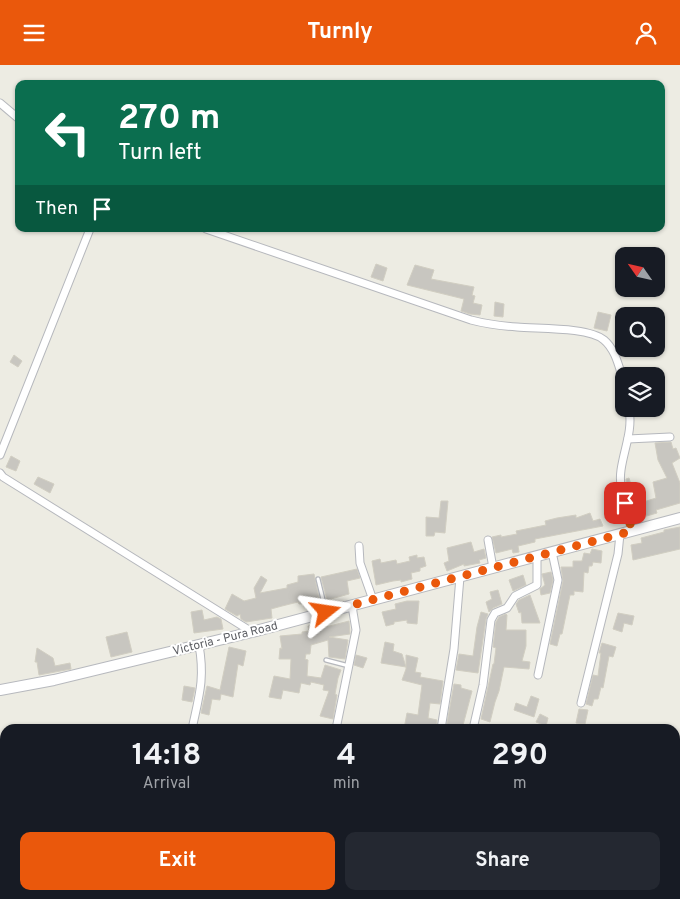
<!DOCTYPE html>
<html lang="en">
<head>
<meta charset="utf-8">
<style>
	body { margin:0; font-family:Overpass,sans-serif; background:#242831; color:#f1f3f6; height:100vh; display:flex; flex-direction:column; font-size:19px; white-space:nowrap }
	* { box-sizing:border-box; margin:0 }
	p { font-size:16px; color:#9ea1a6 }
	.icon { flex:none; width:28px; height:28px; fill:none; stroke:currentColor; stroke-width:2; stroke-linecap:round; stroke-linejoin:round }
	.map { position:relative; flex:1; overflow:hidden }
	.panel { position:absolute; left:0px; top:659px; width:680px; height:176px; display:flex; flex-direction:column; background:#171b24; border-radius:15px 15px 0 0; box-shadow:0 1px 4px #0004 }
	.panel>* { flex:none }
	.hud { position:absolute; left:15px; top:15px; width:650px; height:152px; border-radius:10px; box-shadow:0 1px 4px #0004; background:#0b6e4f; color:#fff; overflow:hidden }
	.needle { width:32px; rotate:304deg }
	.tools { position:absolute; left:615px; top:182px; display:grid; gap:10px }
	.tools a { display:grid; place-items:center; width:50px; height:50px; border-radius:10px; background:#171b24; box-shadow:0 1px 4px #0004; font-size:25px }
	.pin { position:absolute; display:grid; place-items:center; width:42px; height:42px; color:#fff; margin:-21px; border-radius:10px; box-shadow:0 2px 8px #0006 }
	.me { position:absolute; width:55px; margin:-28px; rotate:75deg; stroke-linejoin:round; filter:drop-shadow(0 0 4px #0008) }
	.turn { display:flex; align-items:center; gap:18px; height:105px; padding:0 20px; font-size:22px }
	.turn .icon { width:65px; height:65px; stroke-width:2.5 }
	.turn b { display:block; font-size:35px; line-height:42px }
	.then { display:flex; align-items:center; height:48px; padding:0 20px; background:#0003; gap:10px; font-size:19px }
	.eta { display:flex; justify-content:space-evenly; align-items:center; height:85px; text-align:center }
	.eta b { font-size:30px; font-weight:700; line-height:35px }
	.cta { display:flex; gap:10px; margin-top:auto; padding:10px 20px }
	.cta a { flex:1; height:58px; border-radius:10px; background:#ea580c; color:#fff; font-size:20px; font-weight:700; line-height:58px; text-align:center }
	.cta a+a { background:#242831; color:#f1f3f6 }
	header { display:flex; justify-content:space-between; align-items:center; height:65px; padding:0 20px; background:#ea580c; color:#fff; font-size:22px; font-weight:700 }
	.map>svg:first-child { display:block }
</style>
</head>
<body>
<header><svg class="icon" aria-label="menu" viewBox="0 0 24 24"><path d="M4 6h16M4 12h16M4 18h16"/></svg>Turnly<svg class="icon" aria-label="person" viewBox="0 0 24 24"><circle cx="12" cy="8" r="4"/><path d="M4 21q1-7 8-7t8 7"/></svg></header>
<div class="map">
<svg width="680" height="834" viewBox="0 0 680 834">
	<rect width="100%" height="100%" fill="#edece3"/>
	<!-- building -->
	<g fill="#c8c6c0" stroke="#d1cec2">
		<path d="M376,199L387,203L383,216L371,212Z"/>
		<path d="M415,200L434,205L431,214L474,222L472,230L475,231L473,238L482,240L480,250L470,249L461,246L464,234L407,220Z"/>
		<path d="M495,237L504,239L503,252L494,251Z"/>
		<path d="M598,247L611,250L607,266L594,263Z"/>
		<path d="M14,290L22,296L18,302L10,297Z"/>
		<path d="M671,377L673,384L676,383L680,393L672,398L680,418V438L656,445L657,448L643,452L642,447L633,450L627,427L626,414L629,413L637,439L656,433L653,417L667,413L658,395L655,378Z"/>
		<path d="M11,391L20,396L16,406L6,402Z"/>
		<path d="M38,412L54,419L50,428L34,419Z"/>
		<path d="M441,436H448L445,468L435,467L434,471H426V452L439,453Z"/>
		<path d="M590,448L593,456L600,454L603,461L535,474V477L518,481L519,487L513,488L512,484L496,488L492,472L501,470V472L517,469L516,466L546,460L545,456L557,453L576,450V453Z"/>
		<path d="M680,462V484L633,495L631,480L642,478L641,473L664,467V465Z"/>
		<path d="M471,477L474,487L484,484L486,493L479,495L480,498L464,501V499L447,506L444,498L449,496L447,483Z"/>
		<path d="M592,484L602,486L601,498L593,497L592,501H589L588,508L584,507L583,527L574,526V530H570L562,569H560L557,581L550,579L563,516L561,502H573V496H582L584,488L590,489Z"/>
		<path d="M417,490V493L424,492L426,501L420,503V506L411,508L412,514L401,517V515L393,516L376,520L372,496L380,494L381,498L396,495L397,499L410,496L409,492Z"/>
		<path d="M357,504L360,513L347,516L349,529L327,535L321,512Z"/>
		<path d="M551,507L553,515L550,528L541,530L540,524L545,520L542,509Z"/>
		<path d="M314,509L320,538L299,539L298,537L282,541L271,544L272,553L246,557L241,554L240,549L237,551L225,544L232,529L244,536L256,533L254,523L261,511L267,515L260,528L287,523V520L298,517V511Z"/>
		<path d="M523,510L526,520L513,526L509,515Z"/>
		<path d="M498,525L502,539L493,543L489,547L486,537L492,534L490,527Z"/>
		<path d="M530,530L540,558H522L521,547L519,548L516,539L519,535Z"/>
		<path d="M407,536H419L417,559L407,558V555L394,557V559L386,561L382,547L396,544L395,539Z"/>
		<path d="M202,545L204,555L217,552L221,554L223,564L194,568L191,547Z"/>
		<path d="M481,547L488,549L486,554L478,608L456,605L459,589L473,591L477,562Z"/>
		<path d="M618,548L634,551L632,560L624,558L622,567L613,564Z"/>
		<path d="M506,549L507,550L506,565H526V581L522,596L530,597L529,604L504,602L499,626L495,637L490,657L481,654L493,599H494L496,583L493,582L496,557L499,552Z"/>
		<path d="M349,556L350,569L329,572L348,575L345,594L329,592L328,575L311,580L310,589H306L305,594L308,595L307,611L321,613L325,600L341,605L338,613L335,629L337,630L333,654L320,651L329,626L323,625L324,620L311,617L310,620L301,618L299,628L283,625L281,634L269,632L274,611L290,614L291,594H279L280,583L282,584L280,571L302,569V567L309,566L308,561L325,559L326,562Z"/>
		<path d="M127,567L132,587L111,592L106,572Z"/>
		<path d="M385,577L394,579L393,586L402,589L406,602L381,598Z"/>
		<path d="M602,578L616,582L613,592L609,591L603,623L601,622L598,634H594L592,641L586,639L593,610L598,611L601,588H599Z"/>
		<path d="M229,582L246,586L243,601L238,599L233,632L221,629L220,635L212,634L209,650L201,648L207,621L220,625Z"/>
		<path d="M37,583L53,593L55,601L70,598L71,604L39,610L37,597H35Z"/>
		<path d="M356,590L367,593L363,603L354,600Z"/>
		<path d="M406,590L418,593L415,607L421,608L420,612L443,616L440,639L430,638L428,653L437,655L436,664H404L407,648L418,650L422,620L402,615L406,604Z"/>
		<path d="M454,619L461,620V623L472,626L462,664H446Z"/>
		<path d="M184,621L195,623L192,637L182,635Z"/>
		<path d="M531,631L539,634L534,652L514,645L516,638L527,642Z"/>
		<path d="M579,644L588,645L585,659L576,658Z"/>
		<path d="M540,649L548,653L546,661L536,657Z"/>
	</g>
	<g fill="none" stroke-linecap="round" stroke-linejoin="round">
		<defs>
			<g id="service">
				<path d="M318,514L326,547"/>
				<path d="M326,595L349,601"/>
			</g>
			<g id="minor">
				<path d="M0,38L19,54"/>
				<path d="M206,164L471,255C486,259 501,261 517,262C538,264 589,262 604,275C616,285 619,303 624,317"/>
				<path d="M629,344C633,365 624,384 621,405C618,425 627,447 632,466"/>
				<path d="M628,374L670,372"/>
				<path d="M0,390L90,164"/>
				<path d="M0,408L3,412L252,567"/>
				<path d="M488,475L493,503"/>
				<path d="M359,481L360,498L373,535"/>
				<path d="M538,610L558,515L552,487"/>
				<path d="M581,638L618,489L620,469"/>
				<path d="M192,664C199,631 205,614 199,580"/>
				<path d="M336,664L356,565L352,541"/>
				<path d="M441,664L454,584L460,512"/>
				<path d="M473,664L483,620L491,555L495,548L507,543L515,531L537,520V491"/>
				<path d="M325,830L335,834"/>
				<path d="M466,834L467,830"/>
			</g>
			<path id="secondary" d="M0,625L54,615L252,567L680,453"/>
		</defs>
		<!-- service casing -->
		<use href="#service" stroke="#b6b8bd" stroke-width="5.5"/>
		<!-- minor casing -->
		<use href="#minor" stroke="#b6b8bd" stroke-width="9"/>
		<!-- secondary casing -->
		<use href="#secondary" stroke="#b7b9be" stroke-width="12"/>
		<!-- service -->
		<use href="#service" stroke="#fff" stroke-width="3"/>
		<!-- minor -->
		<use href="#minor" stroke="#fff" stroke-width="7"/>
		<!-- secondary -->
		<use href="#secondary" stroke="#fff" stroke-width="10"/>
	</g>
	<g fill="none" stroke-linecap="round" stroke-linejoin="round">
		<!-- route -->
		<path stroke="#ea580c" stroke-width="9" stroke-dasharray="0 16.2" d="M326,547L632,466L625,438"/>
	</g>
	<g text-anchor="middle" stroke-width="4" stroke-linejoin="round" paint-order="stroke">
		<!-- street labels -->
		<g font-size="12" fill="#5c5e63" stroke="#fff">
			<text transform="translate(225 573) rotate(-14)" y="4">Victoria - Pura Road</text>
		</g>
	</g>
</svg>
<div class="tools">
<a><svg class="needle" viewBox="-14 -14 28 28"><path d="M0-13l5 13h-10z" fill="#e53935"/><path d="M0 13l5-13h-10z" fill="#9ea1a6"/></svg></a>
<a><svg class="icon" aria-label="search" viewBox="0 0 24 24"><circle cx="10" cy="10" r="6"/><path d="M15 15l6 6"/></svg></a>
<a><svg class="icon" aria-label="layers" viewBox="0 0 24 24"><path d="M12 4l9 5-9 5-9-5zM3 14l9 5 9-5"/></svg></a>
</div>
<div class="pin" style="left:625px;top:438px;background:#d93025"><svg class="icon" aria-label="arrive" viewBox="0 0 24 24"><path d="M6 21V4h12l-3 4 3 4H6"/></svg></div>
<svg class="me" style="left:326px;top:547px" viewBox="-20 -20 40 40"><path d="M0-17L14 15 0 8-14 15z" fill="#ea580c" stroke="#fff" stroke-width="4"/></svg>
<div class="hud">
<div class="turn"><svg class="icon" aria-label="left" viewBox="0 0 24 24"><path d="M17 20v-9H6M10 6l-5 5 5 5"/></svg><div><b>270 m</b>Turn left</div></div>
<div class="then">Then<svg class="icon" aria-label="arrive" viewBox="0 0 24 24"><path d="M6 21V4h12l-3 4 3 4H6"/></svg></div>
</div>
<section class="panel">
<div class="eta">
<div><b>14:18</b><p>Arrival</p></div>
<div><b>4</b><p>min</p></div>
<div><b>290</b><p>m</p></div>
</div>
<div class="cta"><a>Exit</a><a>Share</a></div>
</section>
</div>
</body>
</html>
